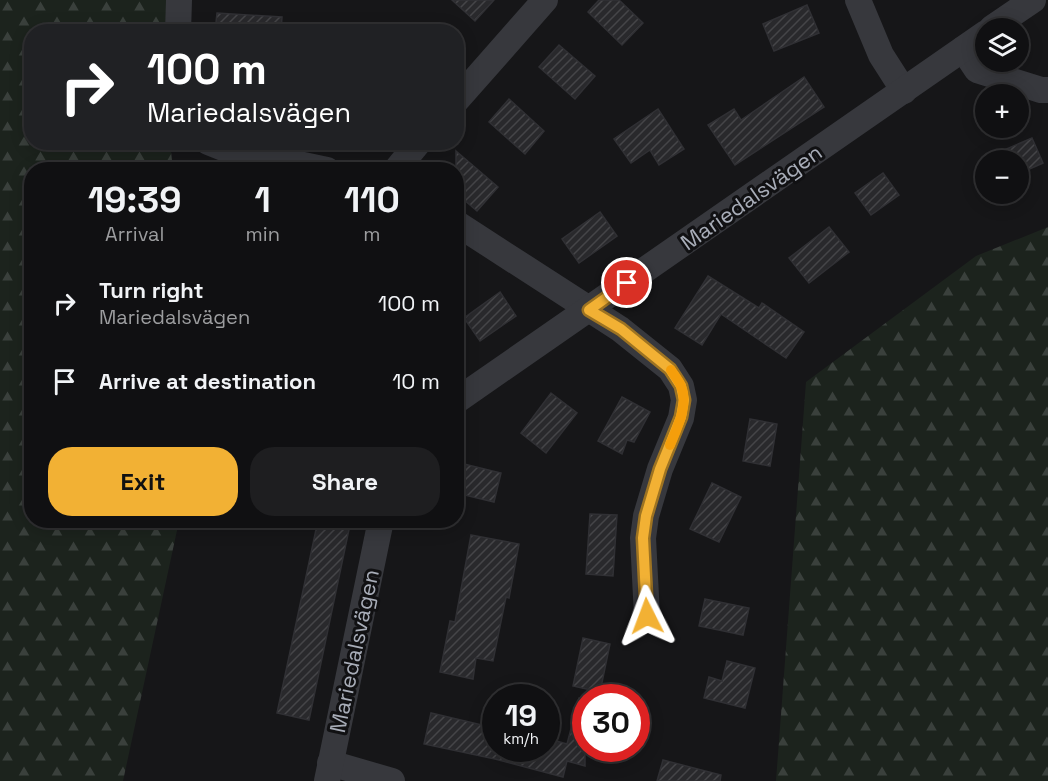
<!DOCTYPE html>
<html lang="en">
<head>
<meta charset="utf-8">
<style>
	body { margin:0; font-family:"Space Grotesk",sans-serif; background:#1e1e20; color:#f1f3f6; height:100vh; display:flex; flex-direction:column; font-size:22px; white-space:nowrap }
	* { box-sizing:border-box; margin:0 }
	p { font-size:20px; color:#9c9d9f }
	.icon { flex:none; width:33px; height:33px; fill:none; stroke:currentColor; stroke-width:2; stroke-linecap:round; stroke-linejoin:round }
	.map { position:relative; flex:1; overflow:hidden }
	.side { position:absolute; left:24px; top:162px; width:440px; height:366px; display:flex; flex-direction:column; background:#101012; border-radius:24px; box-shadow:0 3px 15px #0003,0 0 0 2px #303032 }
	.side>* { flex:none }
	.banner { position:absolute; left:24px; top:24px; width:440px; height:126px; border-radius:24px; box-shadow:0 3px 15px #0003,0 0 0 2px #303032; background:#202124; color:#fff; overflow:hidden }
	.fabs { position:absolute; left:975px; top:18px; display:grid; gap:12px }
	.fabs a { display:grid; place-items:center; width:54px; height:54px; border-radius:50%; background:#101012; box-shadow:0 3px 15px #0003,0 0 0 2px #303032; font-size:30px }
	.speed { position:absolute; left:482px; top:684px; display:flex; gap:12px; font-size:30px; font-weight:700; text-align:center }
	.speed>* { display:grid; place-content:center; width:78px; height:78px; border-radius:50%; background:#101012; box-shadow:0 3px 15px #0003,0 0 0 2px #303032; line-height:1 }
	.speed small { font-size:15px; font-weight:400 }
	.speed .limit { border:9px solid #d22; background:#fff; color:#111 }
	.pin { position:absolute; display:grid; place-items:center; width:51px; height:51px; color:#fff; margin:-26px; border:3px solid #fff; border-radius:50%; box-shadow:0 2px 6px #0007 }
	.me { position:absolute; width:66px; margin:-33px; rotate:357deg; stroke-linejoin:round; filter:drop-shadow(0 0 4px #0008) }
	.turn { display:flex; align-items:center; gap:21px; height:126px; padding:0 24px; font-size:27px }
	.turn .icon { width:78px; height:78px; stroke-width:2.5 }
	.turn b { display:block; font-size:42px; line-height:51px }
	.eta { display:flex; justify-content:space-evenly; align-items:center; height:102px; text-align:center }
	.eta b { font-size:36px; font-weight:600; line-height:42px }
	.action { display:flex; gap:12px; margin-top:auto; padding:12px 24px }
	.action a { flex:1; height:69px; border-radius:24px; background:#f2b134; color:#111; font-size:24px; font-weight:600; line-height:69px; text-align:center }
	.action a+a { background:#1e1e20; color:#f1f3f6 }
	ul { padding:0; list-style:none }
	li { display:flex; align-items:center; gap:18px; height:78px; padding:0 24px }
	li div { flex:1 }
	li b { display:block; font-size:22px }
	li em { font-style:normal }
	.map>svg:first-child { display:block }
</style>
</head>
<body>
<div class="map">
<svg width="1048" height="781" viewBox="0 0 1048 781">
	<defs>
		<pattern id="forest-firs" width="22" height="20" patternUnits="userSpaceOnUse" patternTransform="scale(1.5)"><rect width="22" height="20" fill="#1c231d"/><path d="M5 1l3.5 6h-7zM16 11l3.5 6h-7z" fill="#3a403c"/></pattern>
		<pattern id="building-hatch" width="6" height="6" patternUnits="userSpaceOnUse" patternTransform="scale(1.5)"><rect width="6" height="6" fill="#29292c"/><path d="M-1 1l2-2M0 6l6-6M5 7l2-2" fill="none" stroke="#454548"/></pattern>
	</defs>
	<rect width="100%" height="100%" fill="#161618"/>
	<!-- forest -->
	<g fill="url(#forest-firs)">
		<path d="M0,0H167V31L32,32V142L170,143L173,169L32,170V520L179,521L123,781H0Z"/>
		<path d="M1048,227V781H776L806,382L976,256Z"/>
	</g>
	<!-- building -->
	<g fill="url(#building-hatch)" stroke="#303034" stroke-width="1.5">
		<path d="M452,0H494L475,21Z"/>
		<path d="M599,0H619L643,23L622,45L588,12Z"/>
		<path d="M807,5L819,33L774,51L763,24Z"/>
		<path d="M217,13L282,17L281,32H215Z"/>
		<path d="M559,45L595,76L575,99L539,67Z"/>
		<path d="M804,77L824,107L735,165L708,125L734,109L741,120Z"/>
		<path d="M509,99L544,131L525,154L489,122Z"/>
		<path d="M658,109L684,149L659,165L650,150L631,163L614,139Z"/>
		<path d="M1032,138L1043,163L1018,174V160H981Z"/>
		<path d="M456,151L498,187L477,211L456,193Z"/>
		<path d="M883,173L899,195L871,215L855,193Z"/>
		<path d="M600,212L617,236L579,263L562,239Z"/>
		<path d="M829,227L849,252L809,283L789,258Z"/>
		<path d="M708,276L759,308L762,303L804,332L786,358L721,314L702,345L675,328Z"/>
		<path d="M500,292L516,316L480,341L464,318Z"/>
		<path d="M551,393L577,413L546,453L521,433Z"/>
		<path d="M622,397L650,412L634,442L627,440L622,454L598,441Z"/>
		<path d="M750,419L777,424L770,466L743,461Z"/>
		<path d="M456,462L501,473L494,502L456,493Z"/>
		<path d="M712,483L741,497L719,542L690,529Z"/>
		<path d="M590,514L617,515L613,576L586,574Z"/>
		<path d="M318,520H351L309,720L277,713Z"/>
		<path d="M471,535L519,544L509,598L506,597L493,661L476,658L473,679L440,672L450,621L455,622Z"/>
		<path d="M705,599L749,608L743,635L699,626Z"/>
		<path d="M583,638L610,644L600,692L573,686Z"/>
		<path d="M727,661L755,668L745,708L704,698L709,677L722,681Z"/>
		<path d="M579,698L585,699V766L567,761L563,777L495,759L424,744L431,713L495,728V748H546V738L567,744Z"/>
		<path d="M663,760L721,775L720,781H657Z"/>
	</g>
	<g fill="none" stroke-linecap="round" stroke-linejoin="round">
		<!-- minor -->
		<g stroke="#37383d" stroke-width="26">
			<path d="M858,0L881,55L904,91"/>
			<path d="M992,28L1033,0"/>
			<path d="M178,32L179,0"/>
			<path d="M963,49L977,70L1041,90H1048"/>
			<path d="M456,101L545,0"/>
			<path d="M208,142L223,148L327,170"/>
			<path d="M396,170L419,142"/>
			<path d="M456,223L620,329L670,369L681,386L684,400L681,418L660,469L646,516L643,538L647,616"/>
			<path d="M456,401L986,33"/>
			<path d="M330,763L392,781"/>
			<path d="M327,781L381,520"/>
		</g>
	</g>
	<g fill="none" stroke-linecap="round" stroke-linejoin="round">
		<defs>
			<path id="route" d="M627,283L589,310L621,329L670,369L681,386L684,400L681,417L660,469L646,516L643,538L647,616"/>
		</defs>
		<!-- route casing -->
		<use href="#route" stroke="#9d7322" stroke-width="15"/>
		<!-- route -->
		<use href="#route" stroke="#f2b134" stroke-width="10"/>
		<!-- slow -->
		<path stroke="#f59e0b" stroke-width="10" d="M670,445C677,428 689,405 681,386C679,381 674,375 671,370"/>
	</g>
	<g text-anchor="middle" stroke-width="6" stroke-linejoin="round" paint-order="stroke">
		<!-- street labels -->
		<g font-size="22" fill="#a8adb8" stroke="#111113">
			<text transform="translate(751 197) rotate(-35)" y="8">Mariedalsvägen</text>
			<text transform="translate(354 651) rotate(-78)" y="8">Mariedalsvägen</text>
		</g>
	</g>
</svg>
<div class="fabs">
<a><svg class="icon" aria-label="layers" viewBox="0 0 24 24"><path d="M12 4l9 5-9 5-9-5zM3 14l9 5 9-5"/></svg></a>
<a>+</a>
<a>−</a>
</div>
<div class="speed"><div>19<small>km/h</small></div><div class="limit">30</div></div>
<div class="pin" style="left:627px;top:283px;background:#d93025"><svg class="icon" aria-label="arrive" viewBox="0 0 24 24"><path d="M6 21V4h12l-3 4 3 4H6"/></svg></div>
<svg class="me" style="left:647px;top:616px" viewBox="-20 -20 40 40"><path d="M0-17L14 15 0 8-14 15z" fill="#f2b134" stroke="#fff" stroke-width="4"/></svg>
<div class="banner">
<div class="turn"><svg class="icon" aria-label="right" viewBox="0 0 24 24"><path d="M7 20v-9h11M14 6l5 5-5 5"/></svg><div><b>100 m</b>Mariedalsvägen</div></div>
</div>
<section class="side">
<div class="eta">
<div><b>19:39</b><p>Arrival</p></div>
<div><b>1</b><p>min</p></div>
<div><b>110</b><p>m</p></div>
</div>
<ul>
<li><svg class="icon" aria-label="right" viewBox="0 0 24 24"><path d="M7 20v-9h11M14 6l5 5-5 5"/></svg><div><b>Turn right</b><p>Mariedalsvägen</p></div><em>100 m</em></li>
<li><svg class="icon" aria-label="arrive" viewBox="0 0 24 24"><path d="M6 21V4h12l-3 4 3 4H6"/></svg><div><b>Arrive at destination</b></div><em>10 m</em></li>
</ul>
<div class="action"><a>Exit</a><a>Share</a></div>
</section>
</div>
</body>
</html>
